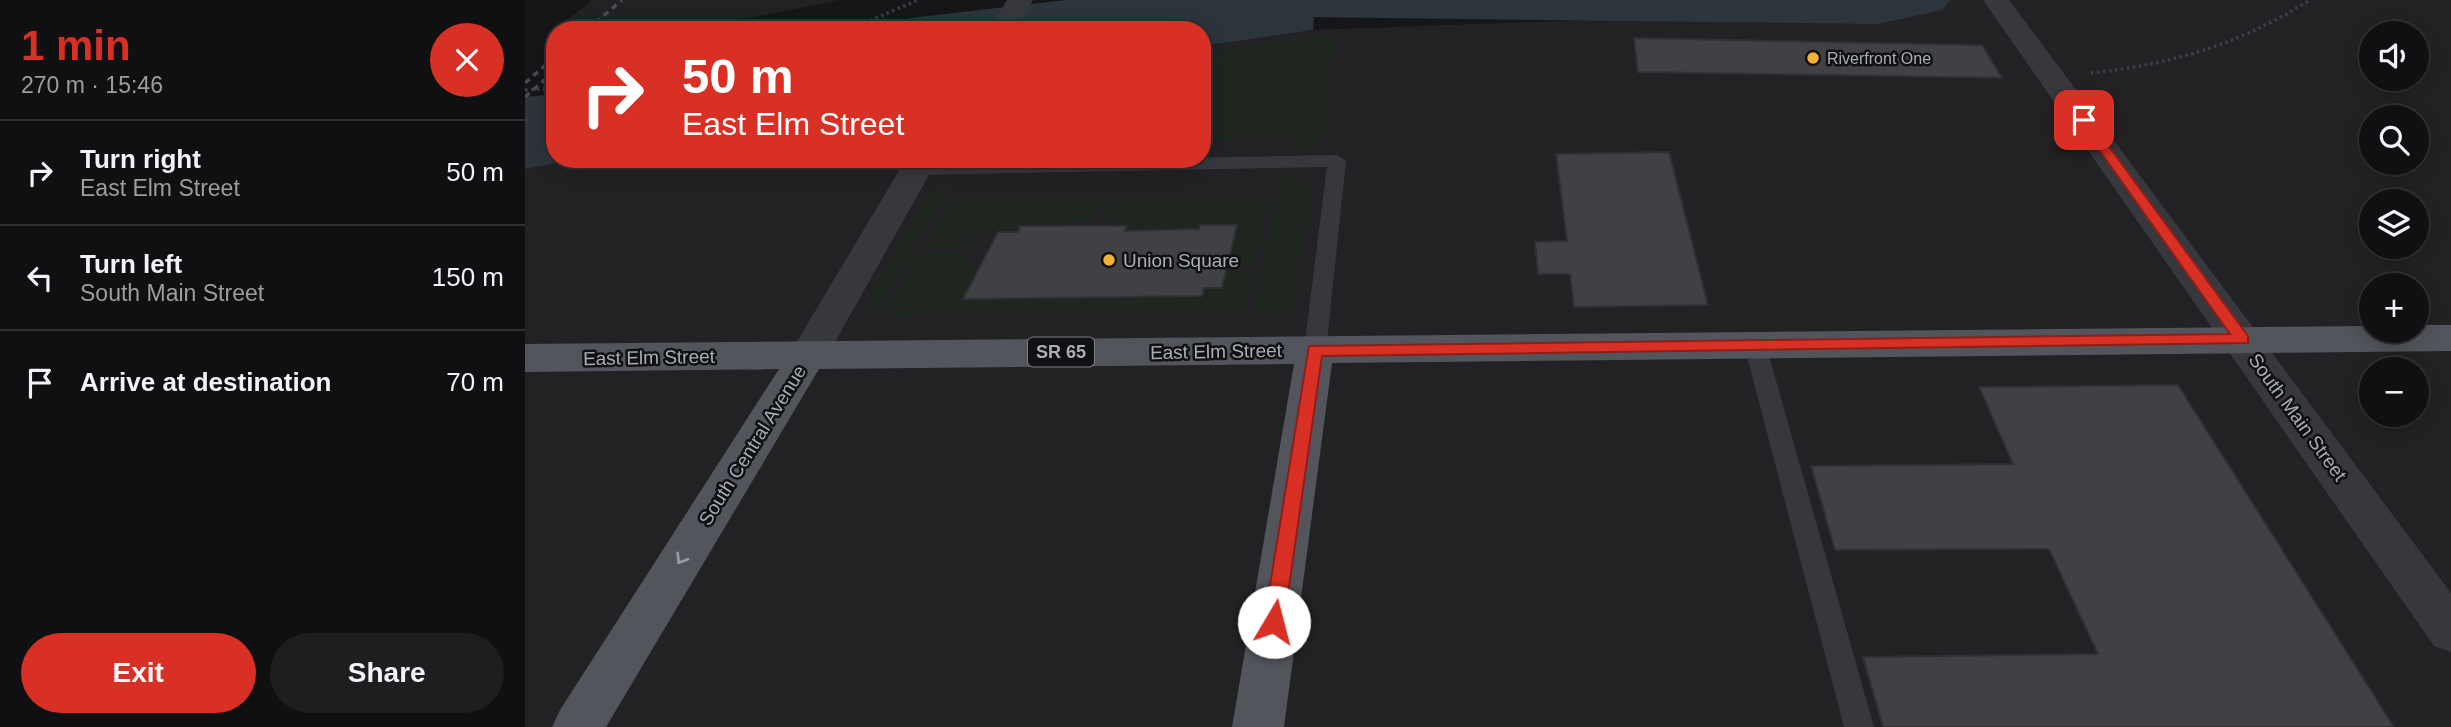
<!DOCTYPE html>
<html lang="en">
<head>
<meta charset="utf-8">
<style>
	body { margin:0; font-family:Helvetica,sans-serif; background:#1e1e20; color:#f1f3f6; height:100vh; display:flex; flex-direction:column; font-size:26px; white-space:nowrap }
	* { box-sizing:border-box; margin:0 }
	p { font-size:23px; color:#9c9d9f }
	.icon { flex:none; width:38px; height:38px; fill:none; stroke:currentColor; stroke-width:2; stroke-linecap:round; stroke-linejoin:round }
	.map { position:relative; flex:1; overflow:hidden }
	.panel { display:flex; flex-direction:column; background:#101012; width:525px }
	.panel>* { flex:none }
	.banner { position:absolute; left:21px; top:21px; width:665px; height:147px; border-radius:28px; box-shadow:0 4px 18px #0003,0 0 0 2px #303032; background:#d93025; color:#fff; overflow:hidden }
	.buttons { position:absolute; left:1834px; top:21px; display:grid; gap:14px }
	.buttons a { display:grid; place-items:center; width:70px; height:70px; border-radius:50%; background:#101012; box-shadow:0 4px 18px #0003,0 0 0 2px #303032; font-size:35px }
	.pin { position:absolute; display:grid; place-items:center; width:60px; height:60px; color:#fff; margin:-30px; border-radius:14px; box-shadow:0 4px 10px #0006 }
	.me { position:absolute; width:77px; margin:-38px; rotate:8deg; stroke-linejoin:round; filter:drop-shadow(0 0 5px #0008) }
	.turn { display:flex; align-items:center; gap:24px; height:147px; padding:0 21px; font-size:32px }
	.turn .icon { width:91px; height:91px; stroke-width:2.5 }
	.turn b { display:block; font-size:49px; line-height:60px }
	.round { display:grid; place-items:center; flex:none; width:74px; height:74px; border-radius:37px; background:#1e1e20 }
	.head { display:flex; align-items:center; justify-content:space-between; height:119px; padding:0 21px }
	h1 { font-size:42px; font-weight:600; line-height:52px; color:#d93025 }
	.action { display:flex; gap:14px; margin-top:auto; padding:14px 21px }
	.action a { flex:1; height:80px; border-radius:42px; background:#d93025; color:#fff; font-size:28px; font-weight:600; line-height:80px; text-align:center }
	.action a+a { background:#1e1e20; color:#f1f3f6 }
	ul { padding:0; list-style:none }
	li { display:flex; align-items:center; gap:21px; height:105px; padding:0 21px; border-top:2px solid #303032 }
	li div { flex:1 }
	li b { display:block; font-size:26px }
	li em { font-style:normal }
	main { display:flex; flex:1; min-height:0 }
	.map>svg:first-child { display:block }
</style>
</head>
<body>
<main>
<section class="panel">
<div class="head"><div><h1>1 min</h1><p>270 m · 15:46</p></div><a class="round" style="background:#d93025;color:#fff"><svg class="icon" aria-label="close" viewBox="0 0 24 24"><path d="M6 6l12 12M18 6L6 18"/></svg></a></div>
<ul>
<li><svg class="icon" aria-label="right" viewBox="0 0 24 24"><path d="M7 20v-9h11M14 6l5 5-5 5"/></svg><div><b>Turn right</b><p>East Elm Street</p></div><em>50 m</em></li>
<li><svg class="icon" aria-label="left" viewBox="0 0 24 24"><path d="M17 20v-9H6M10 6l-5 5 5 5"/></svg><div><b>Turn left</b><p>South Main Street</p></div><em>150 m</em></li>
<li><svg class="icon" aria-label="arrive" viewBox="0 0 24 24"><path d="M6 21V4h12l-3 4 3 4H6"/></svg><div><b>Arrive at destination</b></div><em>70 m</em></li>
</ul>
<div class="action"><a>Exit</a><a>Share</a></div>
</section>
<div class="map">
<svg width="1926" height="727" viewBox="0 0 1926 727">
	<rect width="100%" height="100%" fill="#161618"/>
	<!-- built -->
	<g fill="#222225" fill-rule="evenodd">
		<path d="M67,0H314L224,18L32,28Z"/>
		<path d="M1400,0H1926V727H0V169L51,159H677V46L788,30L1353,9ZM1846,33H1892V79H1846ZM1846,117H1892V163H1846ZM1846,201H1892V247H1846ZM1846,285H1892V331H1846ZM1846,369H1892V415H1846Z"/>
	</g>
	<!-- green -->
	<g fill="#1e261f">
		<path d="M810,36L801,134L789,148L769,152V138L677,139V55L751,39Z"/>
		<path d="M757,176L779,181L788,192L766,312L728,313Z"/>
		<path d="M427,181L356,307L345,312L347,293L403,195Z"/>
		<path d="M743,198L730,268L702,269V266L699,265L702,252H706L711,225H675L674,229L600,231L602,225H587L590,217H581L586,201Z"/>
		<path d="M576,200L569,219H547L544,226H495L493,232H447L440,247H400L425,202Z"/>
		<path d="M395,253H433L445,257L441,267H454L439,299L520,294L519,299L600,298L602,292L676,296L679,288H697L701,274L728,272L720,311L364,315V307Z"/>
	</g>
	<!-- water -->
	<g fill="#2c353c">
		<path d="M541,0H790L788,30L677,46V30H336L386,18Z"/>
		<path d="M30,94V159H51L0,169V97Z"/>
	</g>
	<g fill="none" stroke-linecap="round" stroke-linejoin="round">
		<!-- river -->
		<path fill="#2c353c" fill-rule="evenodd" d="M702,0H1425L1417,10L1353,24L777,17L677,34V30H591L598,19Z"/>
	</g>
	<!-- building -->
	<g fill="#404145" stroke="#303034" stroke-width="2">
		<path d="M1109,38L1457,45L1477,78L1113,72Z"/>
		<path d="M1144,152L1183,305L1049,307L1045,274H1013L1010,242L1042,241L1031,154Z"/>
		<path d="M675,225H712L697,288H679L677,296L438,299L473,232H493L495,226H602L600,231L674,229Z"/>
		<path d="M1653,385L1869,727H1358L1338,657L1573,654L1524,549L1310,550L1286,466L1488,464L1454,387Z"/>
	</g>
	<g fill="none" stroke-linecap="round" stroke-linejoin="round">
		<!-- path -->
		<g stroke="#3d3f44" stroke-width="3.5" stroke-dasharray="2.5 3.5" stroke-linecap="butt">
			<path d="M323,30L393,0"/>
			<path d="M1566,73C1649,64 1714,44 1785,0"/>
			<path d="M0,90L30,88"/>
		</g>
		<!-- service -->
		<g fill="#37383d" fill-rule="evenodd">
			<path d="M812,155L821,161L801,350L798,356H782L779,350L802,167L391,175L382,169L391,163Z"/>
			<path d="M1230,337L1238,339L1241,345L1349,727H1319L1219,345L1222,339Z"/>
		</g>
		<!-- minor -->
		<path fill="#37383d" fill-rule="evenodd" d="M1458,0H1484L1926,593V652L1909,646Z"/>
		<!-- tertiary -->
		<g fill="#37383d" fill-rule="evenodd">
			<path d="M482,0H508L491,30H464Z"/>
			<path d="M381,159H413L297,365L283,369L269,365L264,355Z"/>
		</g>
		<!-- primary -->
		<path fill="#53555c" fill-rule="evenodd" d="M1892,325H1926V351L807,363L759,727H707L769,364L294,369L81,727H27L35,710L254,369L0,372V344L1846,326V331H1892Z"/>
		<!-- rail -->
		<g stroke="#4a4c52" stroke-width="3.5" stroke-dasharray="6 5" stroke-linecap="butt">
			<path d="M62,30L97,0"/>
			<path d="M0,83L30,57"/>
			<path d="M0,97L30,71"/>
		</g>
	</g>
	<!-- one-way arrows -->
	<defs><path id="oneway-chevron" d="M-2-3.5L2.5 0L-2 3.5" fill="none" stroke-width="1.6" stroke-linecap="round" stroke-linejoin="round" transform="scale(1.75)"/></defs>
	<use stroke="#979ba6" href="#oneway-chevron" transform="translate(156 559) rotate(122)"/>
	<!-- route -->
	<path fill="#d93025" stroke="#8d1f18" stroke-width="2" d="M1555,118H1563L1723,336V343L797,356L759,622L756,629L749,631L742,629L739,622L784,346L1705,334L1555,123Z"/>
	<!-- markers -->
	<g fill="#f2b134" stroke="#111113" stroke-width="2.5">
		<circle cx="1288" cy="58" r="7"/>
		<circle cx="584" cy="260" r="7"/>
	</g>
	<g text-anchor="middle" stroke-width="5" stroke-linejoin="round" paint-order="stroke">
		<!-- far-poi labels -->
		<g font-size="16" fill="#a8adb8" stroke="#111113" text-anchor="start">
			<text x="1302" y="64">Riverfront One</text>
		</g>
		<!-- shield labels -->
		<rect fill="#111113" stroke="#7b7e86" stroke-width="2" x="503" y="337.5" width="66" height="29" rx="5"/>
		<g font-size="18" font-weight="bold" fill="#a8adb8">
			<text x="536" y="358">SR 65</text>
		</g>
		<!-- poi labels -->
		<g font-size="19" fill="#a8adb8" stroke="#111113" text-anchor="start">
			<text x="598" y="267">Union Square</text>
		</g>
		<!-- street labels -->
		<g font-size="19" fill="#a8adb8" stroke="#111113">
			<text transform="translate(691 351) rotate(-1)" y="7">East Elm Street</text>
			<text transform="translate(124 357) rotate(-1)" y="7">East Elm Street</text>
			<text transform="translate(1773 417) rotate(54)" y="7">South Main Street</text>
			<text transform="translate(227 445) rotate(-58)" y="7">South Central Avenue</text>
		</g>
	</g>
</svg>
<div class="buttons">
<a><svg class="icon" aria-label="sound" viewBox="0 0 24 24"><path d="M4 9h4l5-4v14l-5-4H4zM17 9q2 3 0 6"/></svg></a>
<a><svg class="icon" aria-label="search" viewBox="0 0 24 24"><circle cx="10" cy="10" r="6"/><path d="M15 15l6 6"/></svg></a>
<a><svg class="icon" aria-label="layers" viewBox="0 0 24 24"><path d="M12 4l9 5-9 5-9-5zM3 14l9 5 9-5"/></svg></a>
<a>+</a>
<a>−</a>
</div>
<div class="pin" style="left:1559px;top:120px;background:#d93025"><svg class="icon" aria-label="arrive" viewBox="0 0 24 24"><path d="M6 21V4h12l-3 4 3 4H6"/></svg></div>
<svg class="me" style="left:749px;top:622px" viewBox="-20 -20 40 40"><circle r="19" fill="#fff"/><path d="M0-13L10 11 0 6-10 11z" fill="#d93025"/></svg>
<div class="banner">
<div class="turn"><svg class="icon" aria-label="right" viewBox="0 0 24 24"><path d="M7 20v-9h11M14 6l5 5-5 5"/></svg><div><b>50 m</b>East Elm Street</div></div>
</div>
</div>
</main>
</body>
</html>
